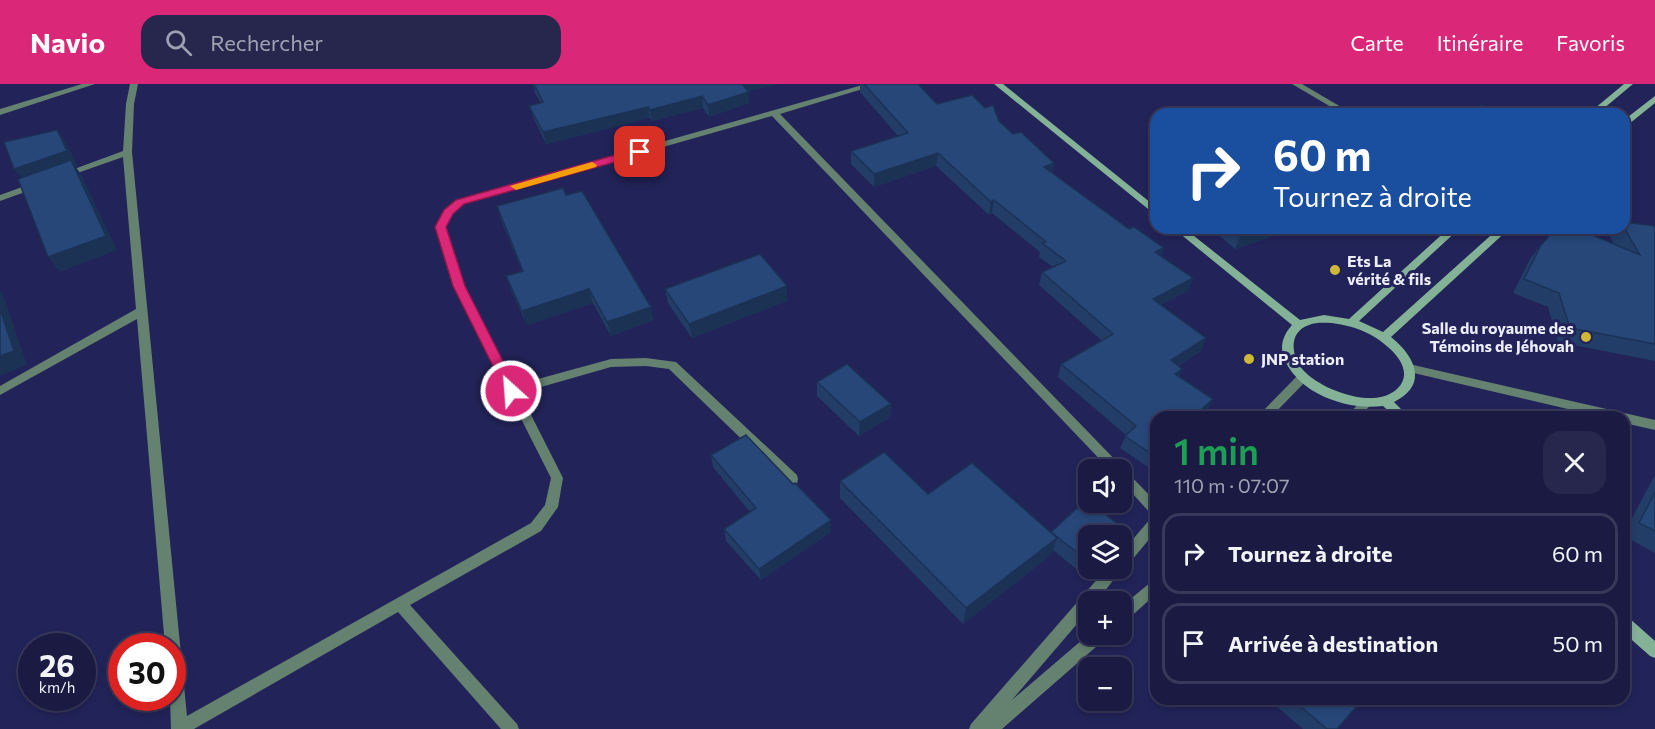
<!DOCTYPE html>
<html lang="fr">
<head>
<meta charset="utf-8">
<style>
	body { margin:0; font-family:Commissioner,sans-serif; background:#27274d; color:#f1f3f6; height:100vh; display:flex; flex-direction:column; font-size:22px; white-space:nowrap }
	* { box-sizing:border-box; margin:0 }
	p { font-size:20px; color:#9fa1b2 }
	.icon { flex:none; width:33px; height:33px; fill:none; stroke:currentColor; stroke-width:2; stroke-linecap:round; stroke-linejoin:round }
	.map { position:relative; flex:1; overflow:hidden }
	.side { position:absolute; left:1150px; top:327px; width:480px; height:294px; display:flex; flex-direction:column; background:#1a1a42; border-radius:18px; box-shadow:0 3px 9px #0003,0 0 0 2px #38385b }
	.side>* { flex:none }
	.top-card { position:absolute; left:1150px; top:24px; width:480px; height:126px; border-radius:18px; box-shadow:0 3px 9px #0003,0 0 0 2px #38385b; background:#1a4fa0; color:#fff; overflow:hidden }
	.tools { position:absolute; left:1078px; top:375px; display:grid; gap:12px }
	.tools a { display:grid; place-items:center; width:54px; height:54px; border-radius:12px; background:#1a1a42; box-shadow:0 3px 9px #0003,0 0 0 2px #38385b; font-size:30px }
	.speed { position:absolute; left:18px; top:549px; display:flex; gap:12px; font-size:30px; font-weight:700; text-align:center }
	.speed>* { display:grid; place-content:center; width:78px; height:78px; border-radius:50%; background:#1a1a42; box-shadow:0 3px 9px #0003,0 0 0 2px #38385b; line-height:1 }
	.speed small { font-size:15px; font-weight:400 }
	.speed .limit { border:9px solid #d22; background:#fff; color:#111 }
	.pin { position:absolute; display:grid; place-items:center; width:51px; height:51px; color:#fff; margin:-26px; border-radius:12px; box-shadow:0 3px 9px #0006 }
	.me { position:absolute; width:66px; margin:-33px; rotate:334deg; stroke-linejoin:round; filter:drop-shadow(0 0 4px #0008) }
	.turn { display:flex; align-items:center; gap:21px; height:126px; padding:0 24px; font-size:27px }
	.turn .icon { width:78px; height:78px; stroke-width:2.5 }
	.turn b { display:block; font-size:42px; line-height:51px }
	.round { display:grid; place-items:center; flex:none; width:63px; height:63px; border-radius:18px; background:#27274d }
	.head { display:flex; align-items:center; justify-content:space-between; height:102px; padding:0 24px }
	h1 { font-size:36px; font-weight:600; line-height:45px; color:#1e9e55 }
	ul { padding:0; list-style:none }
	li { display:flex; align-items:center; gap:18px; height:81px; margin:0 12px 9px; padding:0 12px; border:3px solid #38385b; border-radius:18px }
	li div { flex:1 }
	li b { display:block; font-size:22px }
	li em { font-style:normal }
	header { display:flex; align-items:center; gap:36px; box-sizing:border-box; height:84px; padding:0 30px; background:#db2777; color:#fff }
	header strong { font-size:28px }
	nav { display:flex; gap:33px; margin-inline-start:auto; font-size:21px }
	.search { width:420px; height:54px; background:#27274d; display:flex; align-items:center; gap:15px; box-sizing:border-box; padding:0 21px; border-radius:18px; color:#9fa1b2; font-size:22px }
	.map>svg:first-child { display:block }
</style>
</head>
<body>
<header>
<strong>Navio</strong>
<div class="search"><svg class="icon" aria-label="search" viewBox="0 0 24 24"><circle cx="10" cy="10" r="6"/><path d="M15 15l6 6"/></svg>Rechercher</div>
<nav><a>Carte</a><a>Itinéraire</a><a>Favoris</a></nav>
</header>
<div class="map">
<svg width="1655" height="645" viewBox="0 0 1655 645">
	<rect width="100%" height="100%" fill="#222358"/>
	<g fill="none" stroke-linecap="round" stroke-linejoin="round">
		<!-- minor -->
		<g fill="#658170" fill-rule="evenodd">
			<path d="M82,0H95L0,31V25Z"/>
			<path d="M130,0H138L134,20L132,68L187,632L531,439L545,421L551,394L454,202L436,143L445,126L457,116L866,0H879L780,30L1156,418V431L1151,430L1122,398V386H1110L772,32L463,120L452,130L446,143L464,202L516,301L611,275L646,274L676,278L797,391L798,395L797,399L792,400L787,399L669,285L646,282L611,283L520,309L563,394L558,423L541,447L410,521L517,640L519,645H501L398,528L194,645H171L170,614H172V562H165L137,235L0,311V302L136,225L123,73L66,93H60L58,91L123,67L126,20Z"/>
			<path d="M1292,0H1302L1353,30H1343Z"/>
			<path d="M36,98L39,99V103L0,117V111Z"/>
			<path d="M1605,144H1624L1655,150V156L1610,147Z"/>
			<path d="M1409,280L1655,336V346L1624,339V333H1602L1405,287L1403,284Z"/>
		</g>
		<!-- tertiary -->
		<g fill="#658170" fill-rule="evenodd">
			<path d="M1303,289L1307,290L1309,293L1307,296L1271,333H1257L1299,290Z"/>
			<path d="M1367,314L1373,318L1360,333H1346L1363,315Z"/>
			<path d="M1156,432V447L1127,482L1123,484L1096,518H1089V526L1012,616L1089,550H1107L1105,555L1002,645H969L971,640L1107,484H1122V468L1151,434Z"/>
			<path d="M1156,496V510L1127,536L1122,538V522L1151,498Z"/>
		</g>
		<!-- secondary -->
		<g fill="#84b297" fill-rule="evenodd">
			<path d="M994,0H1003L1156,123V130L1153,129Z"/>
			<path d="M1624,0H1633L1597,30H1588Z"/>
			<path d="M1655,12V19L1624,44V36Z"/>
			<path d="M1173,144H1184L1300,236L1324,231L1349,235L1449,144H1460L1359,237L1383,248L1499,144H1510L1391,253C1415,272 1429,301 1394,318L1409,333H1395L1383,322C1347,327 1295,309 1283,271C1280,260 1284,250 1292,241ZM1332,239C1344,241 1356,243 1367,249C1384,257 1418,283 1398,304C1376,327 1321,306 1303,286C1291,272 1288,248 1309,241C1316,238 1325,239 1332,239Z"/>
			<path d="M1624,533L1629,534L1655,557V574L1650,572L1624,549Z"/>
		</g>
	</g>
	<!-- wall -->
	<g fill="#223d68">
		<path d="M533,0H779L748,7L749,19L709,33L703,24L652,37L650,34L546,60L533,33L529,22L541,19L535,9Z"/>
		<path d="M860,0H918L937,20L999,37L1013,50L1054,79L1052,89L1129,145L1164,164L1161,172L1188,207L1161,221L1201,267L1178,282L1179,293L1207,327L1201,333H1156V375L1148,383L1120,364L1126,351L1058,293L1061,280L1101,256L1039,201L1042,188L1053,183L1039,173L1040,168L992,129L989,131L936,82L874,103L851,80V67L898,52L860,8Z"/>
		<path d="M566,111L651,223L653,236L611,252L593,219L527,241L511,206L506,192L522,187L501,136L497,122Z"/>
		<path d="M1655,142V277L1558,258L1548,223L1513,209L1530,175L1541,161L1614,160L1609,151L1615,144Z"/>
		<path d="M1210,144H1297L1235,165Z"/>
		<path d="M665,205L787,217L692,254L668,219Z"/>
		<path d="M817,298L891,320L890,333L859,352L817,312Z"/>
		<path d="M711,371L793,400L831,436V448L761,496L726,457L724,445L750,428L713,383Z"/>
		<path d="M1655,391V469L1624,452V449Z"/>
		<path d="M840,397L928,410L1051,449L1122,443L1118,452H1089V484L1085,492L1053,466L1051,471L963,540L840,414Z"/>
		<path d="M1268,615H1363L1337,645H1303Z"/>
	</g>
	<!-- shaded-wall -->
	<g fill="#1b3255">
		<path d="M740,0H779L741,9Z"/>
		<path d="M749,8V19L709,33L708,21Z"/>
		<path d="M702,12L703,24L652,37L650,26Z"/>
		<path d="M648,23L650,34L546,60L543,48Z"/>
		<path d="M57,46L67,60L77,81L75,82L81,90L117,166L60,188L48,173L26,99L14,85Z"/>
		<path d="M938,69L936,82L874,103V90Z"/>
		<path d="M1054,79L1051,91L1044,83Z"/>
		<path d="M994,116L992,129L989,131L991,118Z"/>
		<path d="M1261,144H1297L1235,165L1241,151Z"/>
		<path d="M1164,164L1159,177L1155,168Z"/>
		<path d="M1193,194L1188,207L1148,228L1153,215Z"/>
		<path d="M787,202V217L692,254L689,240Z"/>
		<path d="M589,205L593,219L527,241L522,227Z"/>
		<path d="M0,206L3,210L27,281L0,292Z"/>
		<path d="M651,223L653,236L611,252L607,238Z"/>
		<path d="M1206,254L1201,267L1165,289L1171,276Z"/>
		<path d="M1182,285L1177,298L1175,290Z"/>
		<path d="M1213,315L1207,327L1201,333H1193Z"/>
		<path d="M891,320L890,333L859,352L860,338Z"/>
		<path d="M1156,368V375L1148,383L1153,371Z"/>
		<path d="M831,436V448L761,496L759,485Z"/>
		<path d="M1122,443L1118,452H1114Z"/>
		<path d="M1057,454L1051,471L963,540L966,524Z"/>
		<path d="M1089,481V484H1091L1085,492Z"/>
	</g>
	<!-- building -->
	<g fill="#274779" stroke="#1b3255" stroke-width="1.5">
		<path d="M534,0H742L749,8L708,21L702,12L650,26L648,23L543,48L529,22L543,18Z"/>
		<path d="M864,0H918L937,20L972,11L985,24L993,21L999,37L1013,50L1021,48L1054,79L1044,83L1129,145L1134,143L1164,164L1155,168L1193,194L1153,215L1206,254L1171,276L1182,285L1175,290L1213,315L1193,333H1156V368L1153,371L1125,352L1136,342L1061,280L1113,250L1042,188L1066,177L1042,159L1046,158L994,116L991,118L938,69L874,90L851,67L908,49Z"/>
		<path d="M1482,21L1505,30H1472Z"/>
		<path d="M57,46L67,67L14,85L4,58Z"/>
		<path d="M71,76L106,152L48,173L18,95Z"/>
		<path d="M563,104L566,111L582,107L651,223L607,238L589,205L522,227L506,192L523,187L497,122Z"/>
		<path d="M1624,138L1655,142V260L1570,244L1559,209L1524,195L1541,161L1556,144H1576L1640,171L1624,144Z"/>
		<path d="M1233,144H1261L1241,151Z"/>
		<path d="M760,170L787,202L689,240L665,205Z"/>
		<path d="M0,225L14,267L0,272Z"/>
		<path d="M847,280L891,320L860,338L817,298Z"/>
		<path d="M746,351L793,400L795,399L831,436L759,485L724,445L756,424L711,371Z"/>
		<path d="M884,368L928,410L972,379L1057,454L966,524L840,397Z"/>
		<path d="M1655,408V447L1639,439Z"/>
		<path d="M1086,416L1122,443L1114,452H1089V478L1051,448Z"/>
		<path d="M1292,615H1363L1337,645H1327Z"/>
	</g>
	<!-- route -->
	<path fill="#db2777" stroke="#8e194d" stroke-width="1.5" d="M640,64L644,65V70L464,120L453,130L446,143L465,202L518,307L511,312L507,310L453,202L435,143L444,126L456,116Z"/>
	<!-- slow -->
	<path fill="#f59e0b" d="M592,78L597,81L596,83L516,106L510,102Z"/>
	<!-- markers -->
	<g fill="#cfb837" stroke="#222358" stroke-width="2">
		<circle cx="1335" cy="186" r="6"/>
		<circle cx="1586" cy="253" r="6"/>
		<circle cx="1249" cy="275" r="6"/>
	</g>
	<g text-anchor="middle" stroke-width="6" stroke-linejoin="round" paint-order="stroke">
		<!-- poi labels -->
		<g font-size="16" font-weight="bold" fill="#ebedfb" stroke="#222358" text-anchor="start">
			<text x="1347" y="183">Ets La<tspan x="1347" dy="18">vérité &amp; fils</tspan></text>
			<text x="1574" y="250" text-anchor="end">Salle du royaume des<tspan x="1574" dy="18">Témoins de Jéhovah</tspan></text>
			<text x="1261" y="281">JNP station</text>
		</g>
	</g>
</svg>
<div class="tools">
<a><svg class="icon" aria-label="sound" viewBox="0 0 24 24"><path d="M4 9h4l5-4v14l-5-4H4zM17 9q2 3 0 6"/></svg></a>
<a><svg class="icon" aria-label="layers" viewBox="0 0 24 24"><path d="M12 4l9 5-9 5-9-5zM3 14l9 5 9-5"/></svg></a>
<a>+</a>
<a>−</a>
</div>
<div class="speed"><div>26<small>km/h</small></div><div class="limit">30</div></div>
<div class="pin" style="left:640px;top:68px;background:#d93025"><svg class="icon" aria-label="arrive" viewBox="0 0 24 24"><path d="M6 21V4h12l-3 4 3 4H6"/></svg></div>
<svg class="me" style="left:511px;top:307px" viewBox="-20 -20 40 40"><circle r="17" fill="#db2777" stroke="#fff" stroke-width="3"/><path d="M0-11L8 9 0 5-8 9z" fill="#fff"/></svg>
<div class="top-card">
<div class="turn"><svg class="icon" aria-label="right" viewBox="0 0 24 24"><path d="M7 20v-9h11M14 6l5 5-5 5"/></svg><div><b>60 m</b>Tournez à droite</div></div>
</div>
<section class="side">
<div class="head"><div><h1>1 min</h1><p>110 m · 07:07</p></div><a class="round"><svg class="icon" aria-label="close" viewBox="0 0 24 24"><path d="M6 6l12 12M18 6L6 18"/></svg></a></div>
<ul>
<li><svg class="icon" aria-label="right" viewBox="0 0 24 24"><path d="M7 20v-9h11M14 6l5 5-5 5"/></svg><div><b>Tournez à droite</b></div><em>60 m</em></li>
<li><svg class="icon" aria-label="arrive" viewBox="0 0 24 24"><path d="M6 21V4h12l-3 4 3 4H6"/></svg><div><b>Arrivée à destination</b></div><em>50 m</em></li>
</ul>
</section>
</div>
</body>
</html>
